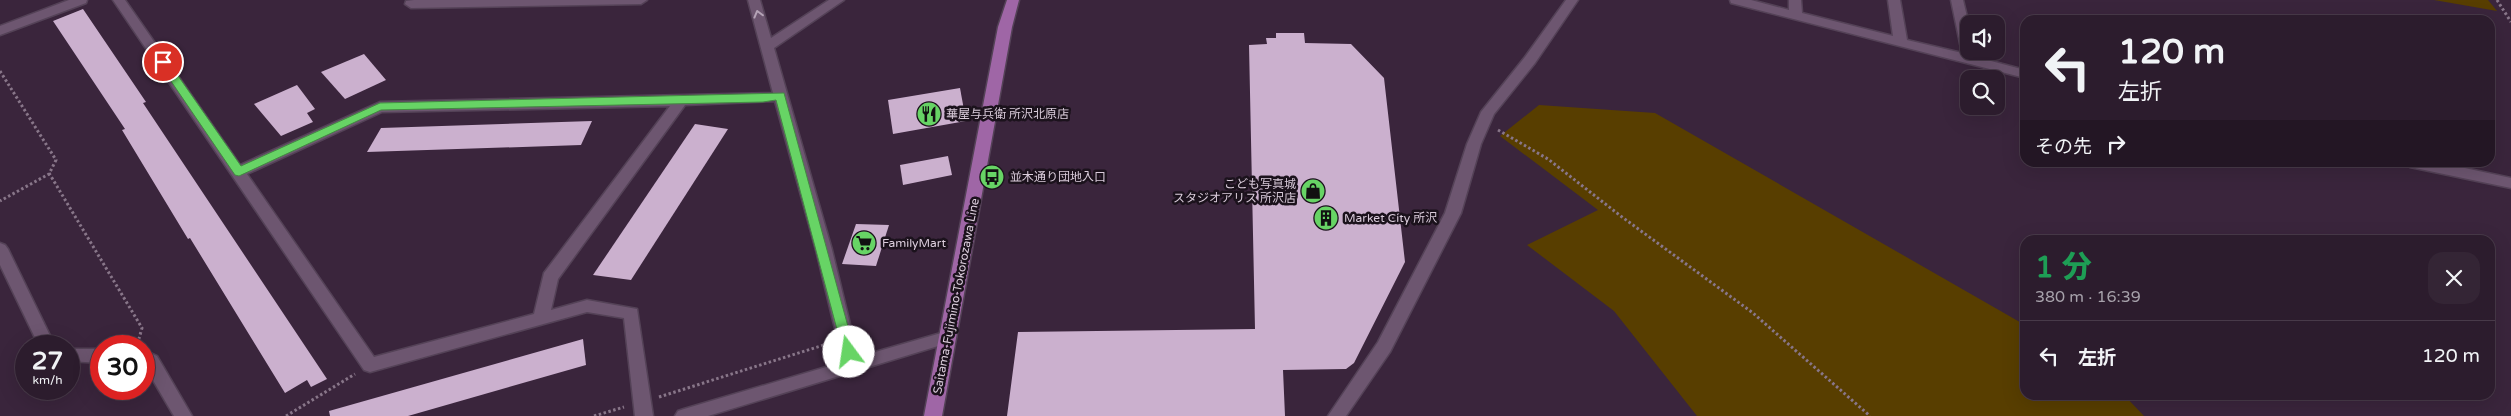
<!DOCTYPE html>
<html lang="ja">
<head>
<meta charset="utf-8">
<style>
	body { margin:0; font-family:"Varela Round","Noto Sans JP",sans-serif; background:#342535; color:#f1f3f6; height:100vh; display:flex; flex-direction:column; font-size:19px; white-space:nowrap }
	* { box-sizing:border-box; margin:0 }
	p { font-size:16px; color:#a6a1aa }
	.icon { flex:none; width:28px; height:28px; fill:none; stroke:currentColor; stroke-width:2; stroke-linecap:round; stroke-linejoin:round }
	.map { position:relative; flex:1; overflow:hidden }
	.panel { position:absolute; left:2020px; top:235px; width:475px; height:165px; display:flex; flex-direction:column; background:#2c1c2d; border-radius:15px; box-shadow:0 5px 20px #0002,0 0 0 1px #483a49 }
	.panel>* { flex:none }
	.top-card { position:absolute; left:2020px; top:15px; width:475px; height:152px; border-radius:15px; box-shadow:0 5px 20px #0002,0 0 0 1px #483a49; background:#2c1c2d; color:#f1f3f6; overflow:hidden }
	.buttons { position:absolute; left:1960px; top:15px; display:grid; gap:10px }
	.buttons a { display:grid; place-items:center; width:45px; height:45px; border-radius:10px; background:#2c1c2d; box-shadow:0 5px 20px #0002,0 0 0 1px #483a49; font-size:25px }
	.speed { position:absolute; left:15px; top:335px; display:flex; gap:10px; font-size:25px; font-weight:700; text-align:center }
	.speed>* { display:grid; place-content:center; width:65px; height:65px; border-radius:50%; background:#2c1c2d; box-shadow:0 5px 20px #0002,0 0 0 1px #483a49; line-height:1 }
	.speed small { font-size:12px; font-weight:400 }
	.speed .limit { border:8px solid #d22; background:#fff; color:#111 }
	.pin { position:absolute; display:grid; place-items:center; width:42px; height:42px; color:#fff; margin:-21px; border:2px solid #fff; border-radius:50%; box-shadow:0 1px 5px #0007 }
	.me { position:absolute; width:55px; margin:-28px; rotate:346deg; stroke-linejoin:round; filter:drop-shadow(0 0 4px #0008) }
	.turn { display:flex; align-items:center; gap:18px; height:105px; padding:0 15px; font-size:22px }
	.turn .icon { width:65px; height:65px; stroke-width:2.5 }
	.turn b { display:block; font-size:35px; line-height:42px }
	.then { display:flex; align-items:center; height:48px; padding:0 15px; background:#0003; gap:10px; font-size:19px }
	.round { display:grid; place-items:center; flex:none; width:52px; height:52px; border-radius:15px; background:#342535 }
	.headline { display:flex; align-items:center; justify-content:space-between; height:85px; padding:0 15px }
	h1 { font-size:30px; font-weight:800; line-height:38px; color:#1e9e55 }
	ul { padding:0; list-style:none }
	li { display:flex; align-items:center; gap:15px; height:70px; padding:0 15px; border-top:1px solid #483a49 }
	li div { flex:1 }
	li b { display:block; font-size:19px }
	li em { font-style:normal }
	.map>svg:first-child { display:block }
</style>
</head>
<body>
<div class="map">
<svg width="2511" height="416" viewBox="0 0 2511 416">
	<rect width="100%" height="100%" fill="#3a253c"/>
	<!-- green -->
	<g fill="#583e00">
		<path d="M2434,0H2488L2497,11Z"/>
		<path d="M1539,105L1655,113L2025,325V395H2124L2144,416H1697L1614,311L1527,245L1598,210L1500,136Z"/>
	</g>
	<!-- building -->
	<g fill="#cbb0ce">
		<path d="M83,9L146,102L143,103L327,379L311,387L307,380L285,393L190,238L188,239L122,130L125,129L53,21Z"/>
		<path d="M1276,33H1304L1305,43L1351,44L1384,78L1405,262L1354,363L1346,369L1283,370L1285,416H1007L1018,332L1255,329L1249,45L1267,44L1266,38H1276Z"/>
		<path d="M364,54L386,80L345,99L321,72Z"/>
		<path d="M297,85L315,109L307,113L313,122L281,136L254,104Z"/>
		<path d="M960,88L966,121L893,134L888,100Z"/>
		<path d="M592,121L581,145L367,152L381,128Z"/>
		<path d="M695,124L728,129L631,280L593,275Z"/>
		<path d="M948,156L952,175L903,185L900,165Z"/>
		<path d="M856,224L889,225L876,266L842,264Z"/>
		<path d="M583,339L586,365L408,416H330L329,411Z"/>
	</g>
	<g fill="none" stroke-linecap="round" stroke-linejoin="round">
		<defs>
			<g id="minor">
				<path d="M69,0H87L86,3L0,35V26Z"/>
				<path d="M113,0H125L240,165L380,102L773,93L748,0H760L771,38L829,0H844L774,48L832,250L858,357L948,331L954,332L956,337L954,342L948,343L708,416H675L678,411L684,409L843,362L816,250L775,101L685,105L558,279L551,310L587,300L637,309L653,416H635L624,318L587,312L370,372L364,370ZM670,106L544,273L534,314L374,357L247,174L382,112Z"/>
				<path d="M414,0H647L641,4L411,8L405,4L406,1Z"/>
				<path d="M1566,0H1578L1535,63L1494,114L1481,144L1461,213L1390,352L1346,416H1328L1378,342L1445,213L1467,144L1481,112L1525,57Z"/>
				<path d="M1730,0H1751L1789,10V0H1801L1802,13L1893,36L1888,0H1900L1907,40L1962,53L1951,0H1963L1969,25V51H1975L1976,57L2025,70V78L1731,3Z"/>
				<path d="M2403,162H2437L2511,178V188L2410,167Z"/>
				<path d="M0,243L5,245L8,249L55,346H39L0,265Z"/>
				<path d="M69,349H101V363L69,361Z"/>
				<path d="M144,350L157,356L192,416H174L144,365Z"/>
			</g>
			<path id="major" d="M1007,0H1019L1012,27L942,416H924L998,27Z"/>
		</defs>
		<!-- minor casing -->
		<use href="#minor" stroke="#544257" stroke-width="3"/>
		<!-- major casing -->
		<use href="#major" stroke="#544257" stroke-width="3"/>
		<!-- path -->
		<g stroke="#887689" stroke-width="3" stroke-dasharray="2.5 2.5" stroke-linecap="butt">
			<path d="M2497,0L2511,22"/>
			<path d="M0,71L56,160L49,174L0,201"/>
			<path d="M1498,130L1548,159L1622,217L1753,313L1870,416"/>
			<path d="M49,173L142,328L138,342"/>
			<path d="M659,397L830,343"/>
			<path d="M286,416L355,374"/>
			<path d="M594,416L624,407"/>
		</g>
		<!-- minor -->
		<use href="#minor" fill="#6d5670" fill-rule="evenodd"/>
		<!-- major -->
		<use href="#major" fill="#9f66a6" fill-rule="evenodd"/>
	</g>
	<!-- one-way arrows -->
	<defs><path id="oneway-chevron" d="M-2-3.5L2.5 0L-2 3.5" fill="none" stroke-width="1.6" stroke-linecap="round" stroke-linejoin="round" transform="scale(1.25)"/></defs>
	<use stroke="#b4a3b6" href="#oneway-chevron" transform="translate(758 14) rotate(-105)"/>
	<!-- route -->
	<path fill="#67d465" stroke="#438a42" d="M163,59L167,60L241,166L380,103L784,93L855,352L849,357L843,352L776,100L763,102L381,110L239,176L235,175L160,65L158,62Z"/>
	<!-- icons -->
	<defs>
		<symbol id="restaurant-disc" viewBox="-11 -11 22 22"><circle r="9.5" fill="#67d465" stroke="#1b121c"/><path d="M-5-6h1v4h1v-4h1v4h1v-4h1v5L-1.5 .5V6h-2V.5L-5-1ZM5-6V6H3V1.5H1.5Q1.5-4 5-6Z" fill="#111"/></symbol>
		<symbol id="bus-disc" viewBox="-11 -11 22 22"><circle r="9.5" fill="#67d465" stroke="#1b121c"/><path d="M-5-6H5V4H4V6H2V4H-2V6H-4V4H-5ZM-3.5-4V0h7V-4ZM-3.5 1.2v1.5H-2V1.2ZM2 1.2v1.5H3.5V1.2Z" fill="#111"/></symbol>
		<symbol id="shop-disc" viewBox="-11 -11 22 22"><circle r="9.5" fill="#67d465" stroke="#1b121c"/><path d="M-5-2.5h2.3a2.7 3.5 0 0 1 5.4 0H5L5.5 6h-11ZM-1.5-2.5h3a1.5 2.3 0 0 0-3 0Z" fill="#111"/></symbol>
		<symbol id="building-disc" viewBox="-11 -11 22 22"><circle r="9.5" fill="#67d465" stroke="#1b121c"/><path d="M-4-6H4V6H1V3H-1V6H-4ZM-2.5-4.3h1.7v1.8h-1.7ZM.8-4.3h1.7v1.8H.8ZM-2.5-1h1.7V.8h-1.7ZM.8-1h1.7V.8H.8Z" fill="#111"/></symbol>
		<symbol id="supermarket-disc" viewBox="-11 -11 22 22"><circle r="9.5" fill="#67d465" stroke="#1b121c"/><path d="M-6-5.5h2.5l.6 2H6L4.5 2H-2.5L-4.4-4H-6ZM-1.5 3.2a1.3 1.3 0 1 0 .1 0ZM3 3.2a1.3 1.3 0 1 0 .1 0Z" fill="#111"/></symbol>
	</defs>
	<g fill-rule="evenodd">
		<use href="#restaurant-disc" x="915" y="100" width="28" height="28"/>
		<use href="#bus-disc" x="978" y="163" width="28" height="28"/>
		<use href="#shop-disc" x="1299" y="177" width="28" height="28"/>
		<use href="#building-disc" x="1312" y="204" width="28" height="28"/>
		<use href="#supermarket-disc" x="850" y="229" width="28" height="28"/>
	</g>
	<g text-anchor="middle" stroke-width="5" stroke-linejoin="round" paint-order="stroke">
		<!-- poi labels -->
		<g font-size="12" fill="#daccdb" stroke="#1b121c" text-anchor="start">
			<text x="946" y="118">華屋与兵衛 所沢北原店</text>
			<text x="1010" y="181">並木通り団地入口</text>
			<text x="1296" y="188" text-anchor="end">こども写真城<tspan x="1296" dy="14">スタジオアリス 所沢店</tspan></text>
			<text x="1344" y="222">Market City 所沢</text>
			<text x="882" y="247">FamilyMart</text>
		</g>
		<!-- street labels -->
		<g font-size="12" fill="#daccdb" stroke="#1b121c">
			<text transform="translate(956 296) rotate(-79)" y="4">Saitama-Fujimino-Tokorozawa Line</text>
		</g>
	</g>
</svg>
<div class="buttons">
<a><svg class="icon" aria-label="sound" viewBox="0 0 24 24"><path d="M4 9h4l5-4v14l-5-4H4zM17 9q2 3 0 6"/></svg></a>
<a><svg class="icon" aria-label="search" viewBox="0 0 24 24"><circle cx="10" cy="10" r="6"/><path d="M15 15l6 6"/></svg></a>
</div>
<div class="speed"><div>27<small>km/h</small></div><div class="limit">30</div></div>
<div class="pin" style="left:163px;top:62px;background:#d93025"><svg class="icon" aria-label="arrive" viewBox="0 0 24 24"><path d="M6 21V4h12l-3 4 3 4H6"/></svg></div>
<svg class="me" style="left:849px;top:352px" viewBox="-20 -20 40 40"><circle r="19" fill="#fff"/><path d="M0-13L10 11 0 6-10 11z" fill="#67d465"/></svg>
<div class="top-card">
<div class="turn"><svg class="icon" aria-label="left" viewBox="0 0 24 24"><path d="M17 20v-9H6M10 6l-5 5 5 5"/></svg><div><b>120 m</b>左折</div></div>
<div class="then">その先<svg class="icon" aria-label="right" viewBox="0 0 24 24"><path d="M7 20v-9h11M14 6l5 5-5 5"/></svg></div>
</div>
<section class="panel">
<div class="headline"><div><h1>1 分</h1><p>380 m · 16:39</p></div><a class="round"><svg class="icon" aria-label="close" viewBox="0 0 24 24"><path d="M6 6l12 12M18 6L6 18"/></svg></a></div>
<ul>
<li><svg class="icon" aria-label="left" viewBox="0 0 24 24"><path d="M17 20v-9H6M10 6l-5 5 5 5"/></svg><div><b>左折</b></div><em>120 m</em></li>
</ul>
</section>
</div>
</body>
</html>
